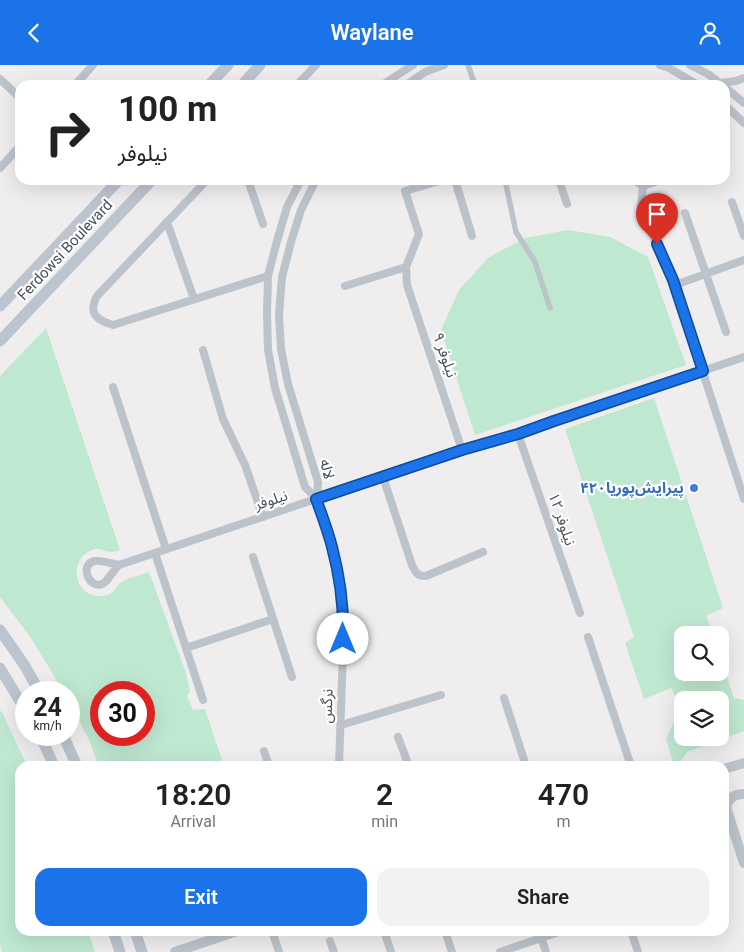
<!DOCTYPE html>
<html lang="en">
<head>
<meta charset="utf-8">
<style>
	body { margin:0; font-family:Roboto,"Noto Sans Arabic",sans-serif; background:#f2f2f2; color:#222; height:100vh; display:flex; flex-direction:column; font-size:19px; white-space:nowrap }
	* { box-sizing:border-box; margin:0 }
	p { font-size:16px; color:#767676 }
	.icon { flex:none; width:28px; height:28px; fill:none; stroke:currentColor; stroke-width:2; stroke-linecap:round; stroke-linejoin:round }
	.map { position:relative; flex:1; overflow:hidden }
	.details { position:absolute; left:15px; top:696px; width:714px; height:175px; display:flex; flex-direction:column; background:#fff; border-radius:15px; box-shadow:0 5px 20px #0002 }
	.details>* { flex:none }
	.banner { position:absolute; left:15px; top:15px; width:715px; height:105px; border-radius:15px; box-shadow:0 5px 20px #0002; background:#fff; color:#222; overflow:hidden }
	.tools { position:absolute; left:674px; top:561px; display:grid; gap:10px }
	.tools a { display:grid; place-items:center; width:55px; height:55px; border-radius:10px; background:#fff; box-shadow:0 5px 20px #0002; font-size:25px }
	.speed { position:absolute; left:15px; top:616px; display:flex; gap:10px; font-size:25px; font-weight:700; text-align:center }
	.speed>* { display:grid; place-content:center; width:65px; height:65px; border-radius:50%; background:#fff; box-shadow:0 5px 20px #0002; line-height:1 }
	.speed small { font-size:12px; font-weight:400 }
	.speed .limit { border:8px solid #d22; background:#fff; color:#111 }
	.pin { position:absolute; display:grid; place-items:center; width:42px; height:42px; color:#fff; margin:-51px -21px; border-radius:50% 50% 50% 0; rotate:-45deg; box-shadow:0 0 5px #0007 }
	.pin .icon { rotate:45deg }
	.me { position:absolute; width:55px; margin:-28px; rotate:0deg; stroke-linejoin:round; filter:drop-shadow(0 0 4px #0008) }
	.turn { display:flex; align-items:center; gap:18px; height:105px; padding:0 20px; font-size:22px }
	.turn .icon { width:65px; height:65px; stroke-width:2.5 }
	.turn b { display:block; font-size:35px; line-height:42px }
	.eta { display:flex; justify-content:space-evenly; align-items:center; height:85px; text-align:center }
	.eta b { font-size:30px; font-weight:600; line-height:35px }
	.action { display:flex; gap:10px; margin-top:auto; padding:10px 20px }
	.action a { flex:1; height:58px; border-radius:15px; background:#1a73e8; color:#fff; font-size:20px; font-weight:600; line-height:58px; text-align:center }
	.action a+a { background:#f2f2f2; color:#222 }
	header { display:flex; justify-content:space-between; align-items:center; height:65px; padding:0 20px; background:#1a73e8; color:#fff; font-size:22px; font-weight:600 }
	.map>svg:first-child { display:block }
</style>
</head>
<body>
<header><svg class="icon" aria-label="back" viewBox="0 0 24 24"><path d="M15 5l-7 7 7 7"/></svg>Waylane<svg class="icon" aria-label="person" viewBox="0 0 24 24"><circle cx="12" cy="8" r="4"/><path d="M4 21q1-7 8-7t8 7"/></svg></header>
<div class="map">
<svg width="744" height="887" viewBox="0 0 744 887">
	<rect width="100%" height="100%" fill="#efeded"/>
	<!-- green -->
	<g fill="#bfe8d1" fill-rule="evenodd">
		<path d="M568,165L610,172L648,192L686,300L475,370L441,265L459,225L488,193L525,173Z"/>
		<path d="M46,263L120,485C117,486 115,487 112,487C104,487 99,481 90,486C67,497 75,533 102,531C116,530 114,521 123,516C131,512 141,510 149,507L186,608L190,626L187,631L193,645L205,644L224,701H99L89,675L69,637V628L64,627L31,573L0,532V311ZM101,628H144V670H101Z"/>
		<path d="M654,333L723,543L706,551L713,570H682V608H720V591L734,633L744,635V666L687,687L678,701H674L666,674L681,642L671,623L644,634L625,578L634,572L565,364ZM682,635H720V672H682Z"/>
		<path d="M0,645L3,649L27,701H20V866H88L95,887H2L0,880Z"/>
	</g>
	<g fill="none" stroke-linecap="round" stroke-linejoin="round">
		<!-- pedestrian -->
		<g stroke="#bcc3ca" stroke-width="5.5">
			<path d="M468,0L475,20"/>
			<path d="M505,115L516,167L535,197L550,243"/>
		</g>
		<!-- minor -->
		<g stroke="#bcc3ca" stroke-width="8">
			<path d="M660,0L669,3L698,20"/>
			<path d="M690,0L708,9L722,20"/>
			<path d="M0,14L20,33"/>
			<path d="M720,18L736,16L744,13"/>
			<path d="M75,20L93,0"/>
			<path d="M297,20L316,0"/>
			<path d="M382,20L413,0"/>
			<path d="M406,20L425,7L444,0"/>
			<path d="M725,22L744,38"/>
			<path d="M725,40L744,58"/>
			<path d="M0,103L20,81"/>
			<path d="M207,115L97,231C88,248 96,255 113,260L268,211"/>
			<path d="M248,115L263,159"/>
			<path d="M301,115L287,142L277,176L268,211L267,249L268,285L275,323L282,346L305,422L317,434L332,481L342,525L344,558L339,701"/>
			<path d="M316,115L301,145L291,177L282,212L279,250L281,284L288,319L318,417L317,434"/>
			<path d="M443,115L405,126L419,169L406,202L407,220L462,385"/>
			<path d="M455,115L472,171"/>
			<path d="M559,115L567,139"/>
			<path d="M634,115L643,121L661,115"/>
			<path d="M643,121L641,143L673,215L744,434"/>
			<path d="M732,137L744,171"/>
			<path d="M685,148L726,267"/>
			<path d="M167,157L194,234"/>
			<path d="M675,220L744,195"/>
			<path d="M345,221L406,202"/>
			<path d="M203,285L223,354L245,400L263,452"/>
			<path d="M113,322L166,484"/>
			<path d="M518,369L580,548"/>
			<path d="M383,412L412,500C416,508 417,511 426,511L483,487"/>
			<path d="M155,488L203,635"/>
			<path d="M253,492L292,612"/>
			<path d="M119,500C115,504 107,516 104,518C90,527 78,499 95,496C102,495 112,499 119,500L462,385L518,369L554,356L744,292"/>
			<path d="M588,572L631,701"/>
			<path d="M186,583L273,554"/>
			<path d="M504,633L526,701"/>
			<path d="M341,660L441,630"/>
			<path d="M398,672L409,701"/>
			<path d="M264,686L269,701"/>
			<path d="M272,866L279,887"/>
			<path d="M384,866L391,887"/>
			<path d="M445,866L452,887"/>
			<path d="M539,866L546,887"/>
			<path d="M631,866L638,887"/>
			<path d="M685,866L686,867"/>
			<path d="M330,876L334,887"/>
			<path d="M500,887L562,866"/>
		</g>
		<!-- tertiary -->
		<g stroke="#bcc3ca" stroke-width="10">
			<path d="M724,704L744,698"/>
			<path d="M724,736L744,798"/>
			<path d="M726,742C729,733 734,729 744,729"/>
			<path d="M175,887L237,866"/>
		</g>
		<!-- secondary -->
		<g stroke="#bcc4cf" stroke-width="11">
			<path d="M209,20L228,0"/>
			<path d="M242,20L260,0"/>
			<path d="M0,241L119,115"/>
			<path d="M0,276L152,115"/>
			<path d="M0,565L25,601L40,628"/>
			<path d="M0,603L26,646"/>
			<path d="M40,670L54,701"/>
			<path d="M63,670L77,701"/>
			<path d="M113,866L120,887"/>
			<path d="M135,866L142,887"/>
		</g>
	</g>
	<g fill="none" stroke-linecap="round" stroke-linejoin="round">
		<defs>
			<path id="route" d="M343,574C344,543 340,512 332,482C328,466 322,450 316,434L462,385L518,369L554,356L703,306L673,215L657,179"/>
		</defs>
		<!-- route casing -->
		<use href="#route" stroke="#114b97" stroke-width="12"/>
		<!-- route -->
		<use href="#route" stroke="#1a73e8" stroke-width="9"/>
	</g>
	<!-- markers -->
	<circle fill="#3f7fe0" stroke="#fff" stroke-width="2" cx="694" cy="423" r="5"/>
	<g text-anchor="middle" stroke-width="4.5" stroke-linejoin="round" paint-order="stroke">
		<!-- street labels -->
		<g font-size="15" fill="#474f58" stroke="#fff">
			<text transform="translate(65 185) rotate(-47)" y="5">Ferdowsi Boulevard</text>
			<text transform="translate(445 290) rotate(71)" y="5">نیلوفر ۹</text>
			<text transform="translate(327 404) rotate(77)" y="5">لاله</text>
			<text transform="translate(271 435) rotate(-18)" y="5">نیلوفر</text>
			<text transform="translate(562 454) rotate(71)" y="5">نیلوفر ۱۲</text>
			<text transform="translate(327 641) rotate(-88)" y="5">نرگس</text>
		</g>
		<!-- shop labels -->
		<g font-size="15" font-weight="bold" fill="#366cbe" stroke="#fff" text-anchor="end">
			<text x="684" y="428">پیرایش‌پوریا۴۲۰</text>
		</g>
	</g>
</svg>
<div class="tools">
<a><svg class="icon" aria-label="search" viewBox="0 0 24 24"><circle cx="10" cy="10" r="6"/><path d="M15 15l6 6"/></svg></a>
<a><svg class="icon" aria-label="layers" viewBox="0 0 24 24"><path d="M12 4l9 5-9 5-9-5zM3 14l9 5 9-5"/></svg></a>
</div>
<div class="speed"><div>24<small>km/h</small></div><div class="limit">30</div></div>
<div class="pin" style="left:657px;top:179px;background:#d93025"><svg class="icon" aria-label="arrive" viewBox="0 0 24 24"><path d="M6 21V4h12l-3 4 3 4H6"/></svg></div>
<svg class="me" style="left:343px;top:574px" viewBox="-20 -20 40 40"><circle r="19" fill="#fff"/><path d="M0-13L10 11 0 6-10 11z" fill="#1a73e8"/></svg>
<div class="banner">
<div class="turn"><svg class="icon" aria-label="right" viewBox="0 0 24 24"><path d="M7 20v-9h11M14 6l5 5-5 5"/></svg><div><b>100 m</b>نیلوفر</div></div>
</div>
<section class="details">
<div class="eta">
<div><b>18:20</b><p>Arrival</p></div>
<div><b>2</b><p>min</p></div>
<div><b>470</b><p>m</p></div>
</div>
<div class="action"><a>Exit</a><a>Share</a></div>
</section>
</div>
</body>
</html>
